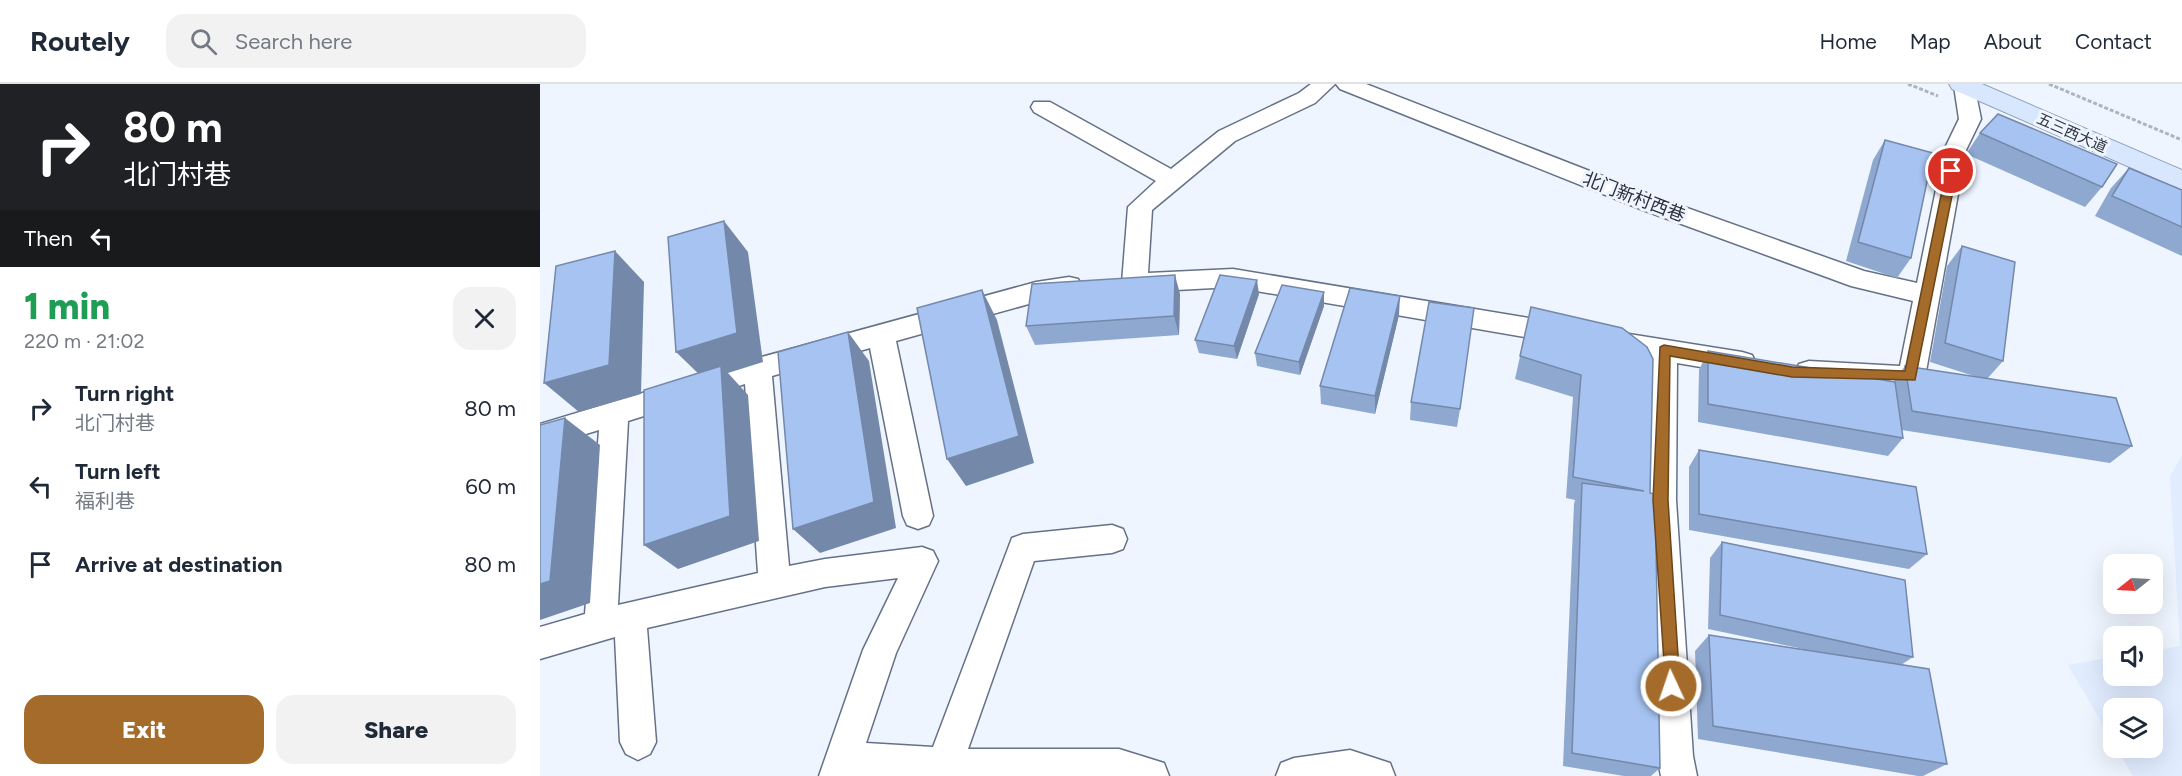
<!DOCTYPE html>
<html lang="en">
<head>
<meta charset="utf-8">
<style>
	body { margin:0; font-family:Figtree,"Noto Sans SC",sans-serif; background:#f2f2f3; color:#1f2937; height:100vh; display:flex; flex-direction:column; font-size:22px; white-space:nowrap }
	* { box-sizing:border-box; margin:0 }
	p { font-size:20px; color:#747a83 }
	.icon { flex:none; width:33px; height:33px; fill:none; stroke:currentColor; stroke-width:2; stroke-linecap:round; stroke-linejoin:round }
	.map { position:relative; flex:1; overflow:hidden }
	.sheet { display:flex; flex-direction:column; background:#fff; width:540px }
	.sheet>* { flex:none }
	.guide { background:#202124; color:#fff; overflow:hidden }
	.needle { width:39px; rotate:252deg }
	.tools { position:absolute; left:1563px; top:470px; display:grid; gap:12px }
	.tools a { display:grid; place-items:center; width:60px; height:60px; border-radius:12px; background:#fff; box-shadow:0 6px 24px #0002; font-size:30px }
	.pin { position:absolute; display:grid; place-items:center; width:51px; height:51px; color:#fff; margin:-26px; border:3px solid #fff; border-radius:50%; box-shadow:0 2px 6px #0007 }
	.me { position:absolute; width:66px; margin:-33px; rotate:357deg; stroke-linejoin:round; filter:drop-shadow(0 0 4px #0008) }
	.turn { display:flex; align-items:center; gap:21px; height:126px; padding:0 24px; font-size:27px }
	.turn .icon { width:78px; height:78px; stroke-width:2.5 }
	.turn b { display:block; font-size:42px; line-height:51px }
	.then { display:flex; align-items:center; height:57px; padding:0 24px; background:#0003; gap:12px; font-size:22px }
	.round { display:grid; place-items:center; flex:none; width:63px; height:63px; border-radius:18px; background:#f2f2f3 }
	.headline { display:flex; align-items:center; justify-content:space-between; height:102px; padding:0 24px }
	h1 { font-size:36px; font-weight:800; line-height:45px; color:#1e9e55 }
	.cta { display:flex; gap:12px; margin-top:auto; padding:12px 24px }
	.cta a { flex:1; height:69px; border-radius:18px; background:#a56b2a; color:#fff; font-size:24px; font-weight:800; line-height:69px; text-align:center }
	.cta a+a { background:#f2f2f3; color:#1f2937 }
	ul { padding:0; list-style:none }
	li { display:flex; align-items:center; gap:18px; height:78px; padding:0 24px }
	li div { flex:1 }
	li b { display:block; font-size:22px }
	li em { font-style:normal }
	header { display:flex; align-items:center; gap:36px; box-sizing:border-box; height:84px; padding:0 30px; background:#fff; border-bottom:2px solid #e0e1e3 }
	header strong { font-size:28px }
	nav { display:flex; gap:33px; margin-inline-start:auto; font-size:21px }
	.search { width:420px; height:54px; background:#f2f2f3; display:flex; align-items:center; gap:15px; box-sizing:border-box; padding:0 21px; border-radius:18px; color:#747a83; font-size:22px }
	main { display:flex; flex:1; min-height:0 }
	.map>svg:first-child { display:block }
</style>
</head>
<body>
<header>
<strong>Routely</strong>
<div class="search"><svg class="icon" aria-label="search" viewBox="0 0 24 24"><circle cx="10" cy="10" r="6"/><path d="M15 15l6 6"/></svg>Search here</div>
<nav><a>Home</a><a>Map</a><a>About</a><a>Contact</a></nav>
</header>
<main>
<section class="sheet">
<div class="guide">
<div class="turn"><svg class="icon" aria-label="right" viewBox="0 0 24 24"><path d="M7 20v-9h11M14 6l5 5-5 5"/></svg><div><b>80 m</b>北门村巷</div></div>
<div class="then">Then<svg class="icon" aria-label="left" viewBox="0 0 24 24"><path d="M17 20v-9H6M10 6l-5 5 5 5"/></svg></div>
</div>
<div class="headline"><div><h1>1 min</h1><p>220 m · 21:02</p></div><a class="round"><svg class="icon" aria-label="close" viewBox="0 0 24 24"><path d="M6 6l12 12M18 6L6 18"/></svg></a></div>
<ul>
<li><svg class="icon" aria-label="right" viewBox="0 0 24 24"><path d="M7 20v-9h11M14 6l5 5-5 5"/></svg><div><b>Turn right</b><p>北门村巷</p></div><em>80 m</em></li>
<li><svg class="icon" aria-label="left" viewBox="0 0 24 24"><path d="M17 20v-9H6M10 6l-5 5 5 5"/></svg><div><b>Turn left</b><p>福利巷</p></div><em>60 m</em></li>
<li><svg class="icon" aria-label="arrive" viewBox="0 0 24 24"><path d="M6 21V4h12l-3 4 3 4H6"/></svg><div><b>Arrive at destination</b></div><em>80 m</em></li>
</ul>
<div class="cta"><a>Exit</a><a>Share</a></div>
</section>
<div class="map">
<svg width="1642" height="692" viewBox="0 0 1642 692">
	<rect width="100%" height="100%" fill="#eff5ff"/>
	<!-- built -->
	<path fill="#e1ecff" d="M1642,371V692H1593L1576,663H1612V624H1574L1573,658L1528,581L1573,573L1574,591H1612L1613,567L1640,562L1630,393Z"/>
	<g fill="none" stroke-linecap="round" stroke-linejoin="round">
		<defs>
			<g id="minor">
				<path d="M771,0H795L775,19L695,57L612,126L608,189L693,185L1025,240L1034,243L1038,250L1034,257L1025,260L693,203L599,208L586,206L582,199L588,123L616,97L494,28L491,23L494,18H510L631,85L679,47L759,9Z"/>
				<path d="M796,0H826L1119,114L1324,187L1377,199L1404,66L1419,35L1414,2L1434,0L1441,35L1426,66L1385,293L1381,301L1371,304L1269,299L1259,296L1255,288L1259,280L1269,277L1360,282L1373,217L1311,202L1103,126L800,5Z"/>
				<path d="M529,193L538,195L542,202L538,209L496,218L356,257L393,432L389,441L378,445L367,441L363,432L330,264L232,292L249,482L285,475L382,463L393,467L398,477L356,569L326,659L393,663L472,454L483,450L572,441L583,445L587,455L583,465L572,469L494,477L428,665H579L624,679L629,692H279L323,566L358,494L285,503L107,544L116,658L110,670L98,676L86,670L80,658L75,553L0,575V543L45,530L59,346L0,364V340L218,274L496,198ZM205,300L218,489L78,521L88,337Z"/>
				<path d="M1070,247L1202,268L1212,271L1216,279L1212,287L1202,290L1137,279L1136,416L1153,672L1157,692H1121L1117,672L1106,416L1110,274L1061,264L1057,257L1061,250Z"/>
				<path d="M810,666L850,679L855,692H736L741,679L754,674Z"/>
			</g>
			<path id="major" d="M1409,0H1442L1642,86V106L1412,5Z"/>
		</defs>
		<!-- minor casing -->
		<use href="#minor" stroke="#647186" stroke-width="3"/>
		<!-- major casing -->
		<use href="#major" stroke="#8c9db9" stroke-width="2"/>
		<!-- path -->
		<g stroke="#aeb4be" stroke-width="3" stroke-dasharray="4 2" stroke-linecap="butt">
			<path d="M1368,0L1398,12"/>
			<path d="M1509,0L1642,56"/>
		</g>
		<!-- minor -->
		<use href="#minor" fill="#fff" fill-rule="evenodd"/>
		<!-- major -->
		<use href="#major" fill="#d9e7fe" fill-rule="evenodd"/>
	</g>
	<!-- wall -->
	<g fill="#8fa8d0">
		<path d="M1440,49L1562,103L1545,123L1426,70Z"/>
		<path d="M1345,56L1371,174L1357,194L1306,177L1333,76Z"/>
		<path d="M1589,84L1642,106V172L1555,132L1571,104Z"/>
		<path d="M1422,162L1463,277L1447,295L1592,362L1570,379L1362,346L1363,354L1348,372L1158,338L1159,286L1168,267L1353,298L1365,282L1437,293L1390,278L1407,182Z"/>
		<path d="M784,208V222L760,291L717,282L715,269Z"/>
		<path d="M640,210L639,251L495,261L486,242Z"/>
		<path d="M719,210L697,275L659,269L655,256Z"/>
		<path d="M991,223L1082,244L1110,409L1120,684L1111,692H1084L1023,682L1034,420L1035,416L1026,414L1033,313L975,295Z"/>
		<path d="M859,231L835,330L781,320L780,302Z"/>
		<path d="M871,318L920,325L917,343L870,336Z"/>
		<path d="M1159,366L1387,470L1369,485L1149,446V383Z"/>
		<path d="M1182,458L1373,573L1361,581L1407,680L1383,692H1378L1158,655L1155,567L1169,551L1268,566L1168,545L1170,474Z"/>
	</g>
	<!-- shaded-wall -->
	<g fill="#7488a9">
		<path d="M184,137L208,168L223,278L188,289L208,311L219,457L138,485L104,461L165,296L136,268Z"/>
		<path d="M75,167L104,198L101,310L39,328L4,299Z"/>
		<path d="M635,191L640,210L639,251L634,232Z"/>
		<path d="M717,196L719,210L697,275L694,262Z"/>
		<path d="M442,206L457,236L494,379L426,402L407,375Z"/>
		<path d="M784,208V222L760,291L759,278Z"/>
		<path d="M860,212L859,231L835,330V312Z"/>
		<path d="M308,248L329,277L356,444L280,469L253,445Z"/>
		<path d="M25,334L60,361L50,519L0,536V500Z"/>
	</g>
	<!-- building -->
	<g fill="#a6c3f2" stroke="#7488a9" stroke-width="1.5">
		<path d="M1458,30L1577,80L1562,103L1440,49Z"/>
		<path d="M1345,56L1393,69L1371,174L1318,158Z"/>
		<path d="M1589,84L1642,106V143L1572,112Z"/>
		<path d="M184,137L197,249L136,268L128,153Z"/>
		<path d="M1422,162L1475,178L1463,277L1405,259Z"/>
		<path d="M75,167L69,281L4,299L16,182Z"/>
		<path d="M635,191L634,232L486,242L492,200Z"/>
		<path d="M680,191L717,196L694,262L655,256Z"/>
		<path d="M742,201L784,208L759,278L715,269Z"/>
		<path d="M810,204L860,212L835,312L780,302Z"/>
		<path d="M442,206L479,352L407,375L377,224Z"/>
		<path d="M889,218L934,224L920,325L871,318Z"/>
		<path d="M991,223L1082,244L1107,263L1113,275L1110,409L1115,410L1120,684L1032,669L1042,399L1104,407L1033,393L1041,291L980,272Z"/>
		<path d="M308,248L334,418L253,445L238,268Z"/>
		<path d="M1168,267L1355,298L1363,354L1168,320Z"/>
		<path d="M181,282L190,432L104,461V306Z"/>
		<path d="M1365,282L1576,314L1592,362L1372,327Z"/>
		<path d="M25,334L10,497L0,500V341Z"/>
		<path d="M1159,366L1376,403L1387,470L1159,430Z"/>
		<path d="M1182,458L1365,496L1373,573L1180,531Z"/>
		<path d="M1169,551L1389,585L1407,680L1173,642Z"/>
	</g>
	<!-- route -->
	<path fill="#a56b2a" stroke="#6b461b" stroke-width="1.5" d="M1411,83L1417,87L1375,296L1252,293L1130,272L1128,416L1140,602L1137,608L1131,610L1126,608L1113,416L1120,263L1124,261L1252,283L1365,287L1406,87Z"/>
	<g text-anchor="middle" stroke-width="6" stroke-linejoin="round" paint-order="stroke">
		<!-- far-street labels -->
		<g font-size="15" fill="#2c313a" stroke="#eff5ff">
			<text transform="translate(1532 49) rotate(24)" y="5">五三西大道</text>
		</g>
		<!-- street labels -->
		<g font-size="18" fill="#2c313a" stroke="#eff5ff">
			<text transform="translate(1094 113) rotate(21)" y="6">北门新村西巷</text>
		</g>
	</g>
</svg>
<div class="tools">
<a><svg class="needle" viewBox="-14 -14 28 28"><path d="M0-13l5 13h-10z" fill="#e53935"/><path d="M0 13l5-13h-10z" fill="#747a83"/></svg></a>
<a><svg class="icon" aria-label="sound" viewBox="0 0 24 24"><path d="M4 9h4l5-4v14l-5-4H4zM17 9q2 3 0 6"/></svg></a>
<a><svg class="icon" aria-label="layers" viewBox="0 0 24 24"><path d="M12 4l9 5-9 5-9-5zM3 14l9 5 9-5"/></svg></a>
</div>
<div class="pin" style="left:1411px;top:87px;background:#d93025"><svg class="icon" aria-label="arrive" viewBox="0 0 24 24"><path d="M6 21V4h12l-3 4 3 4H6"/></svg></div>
<svg class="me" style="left:1131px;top:602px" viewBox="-20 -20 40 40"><circle r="17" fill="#a56b2a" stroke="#fff" stroke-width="3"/><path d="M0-11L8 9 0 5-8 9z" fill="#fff"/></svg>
</div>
</main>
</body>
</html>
